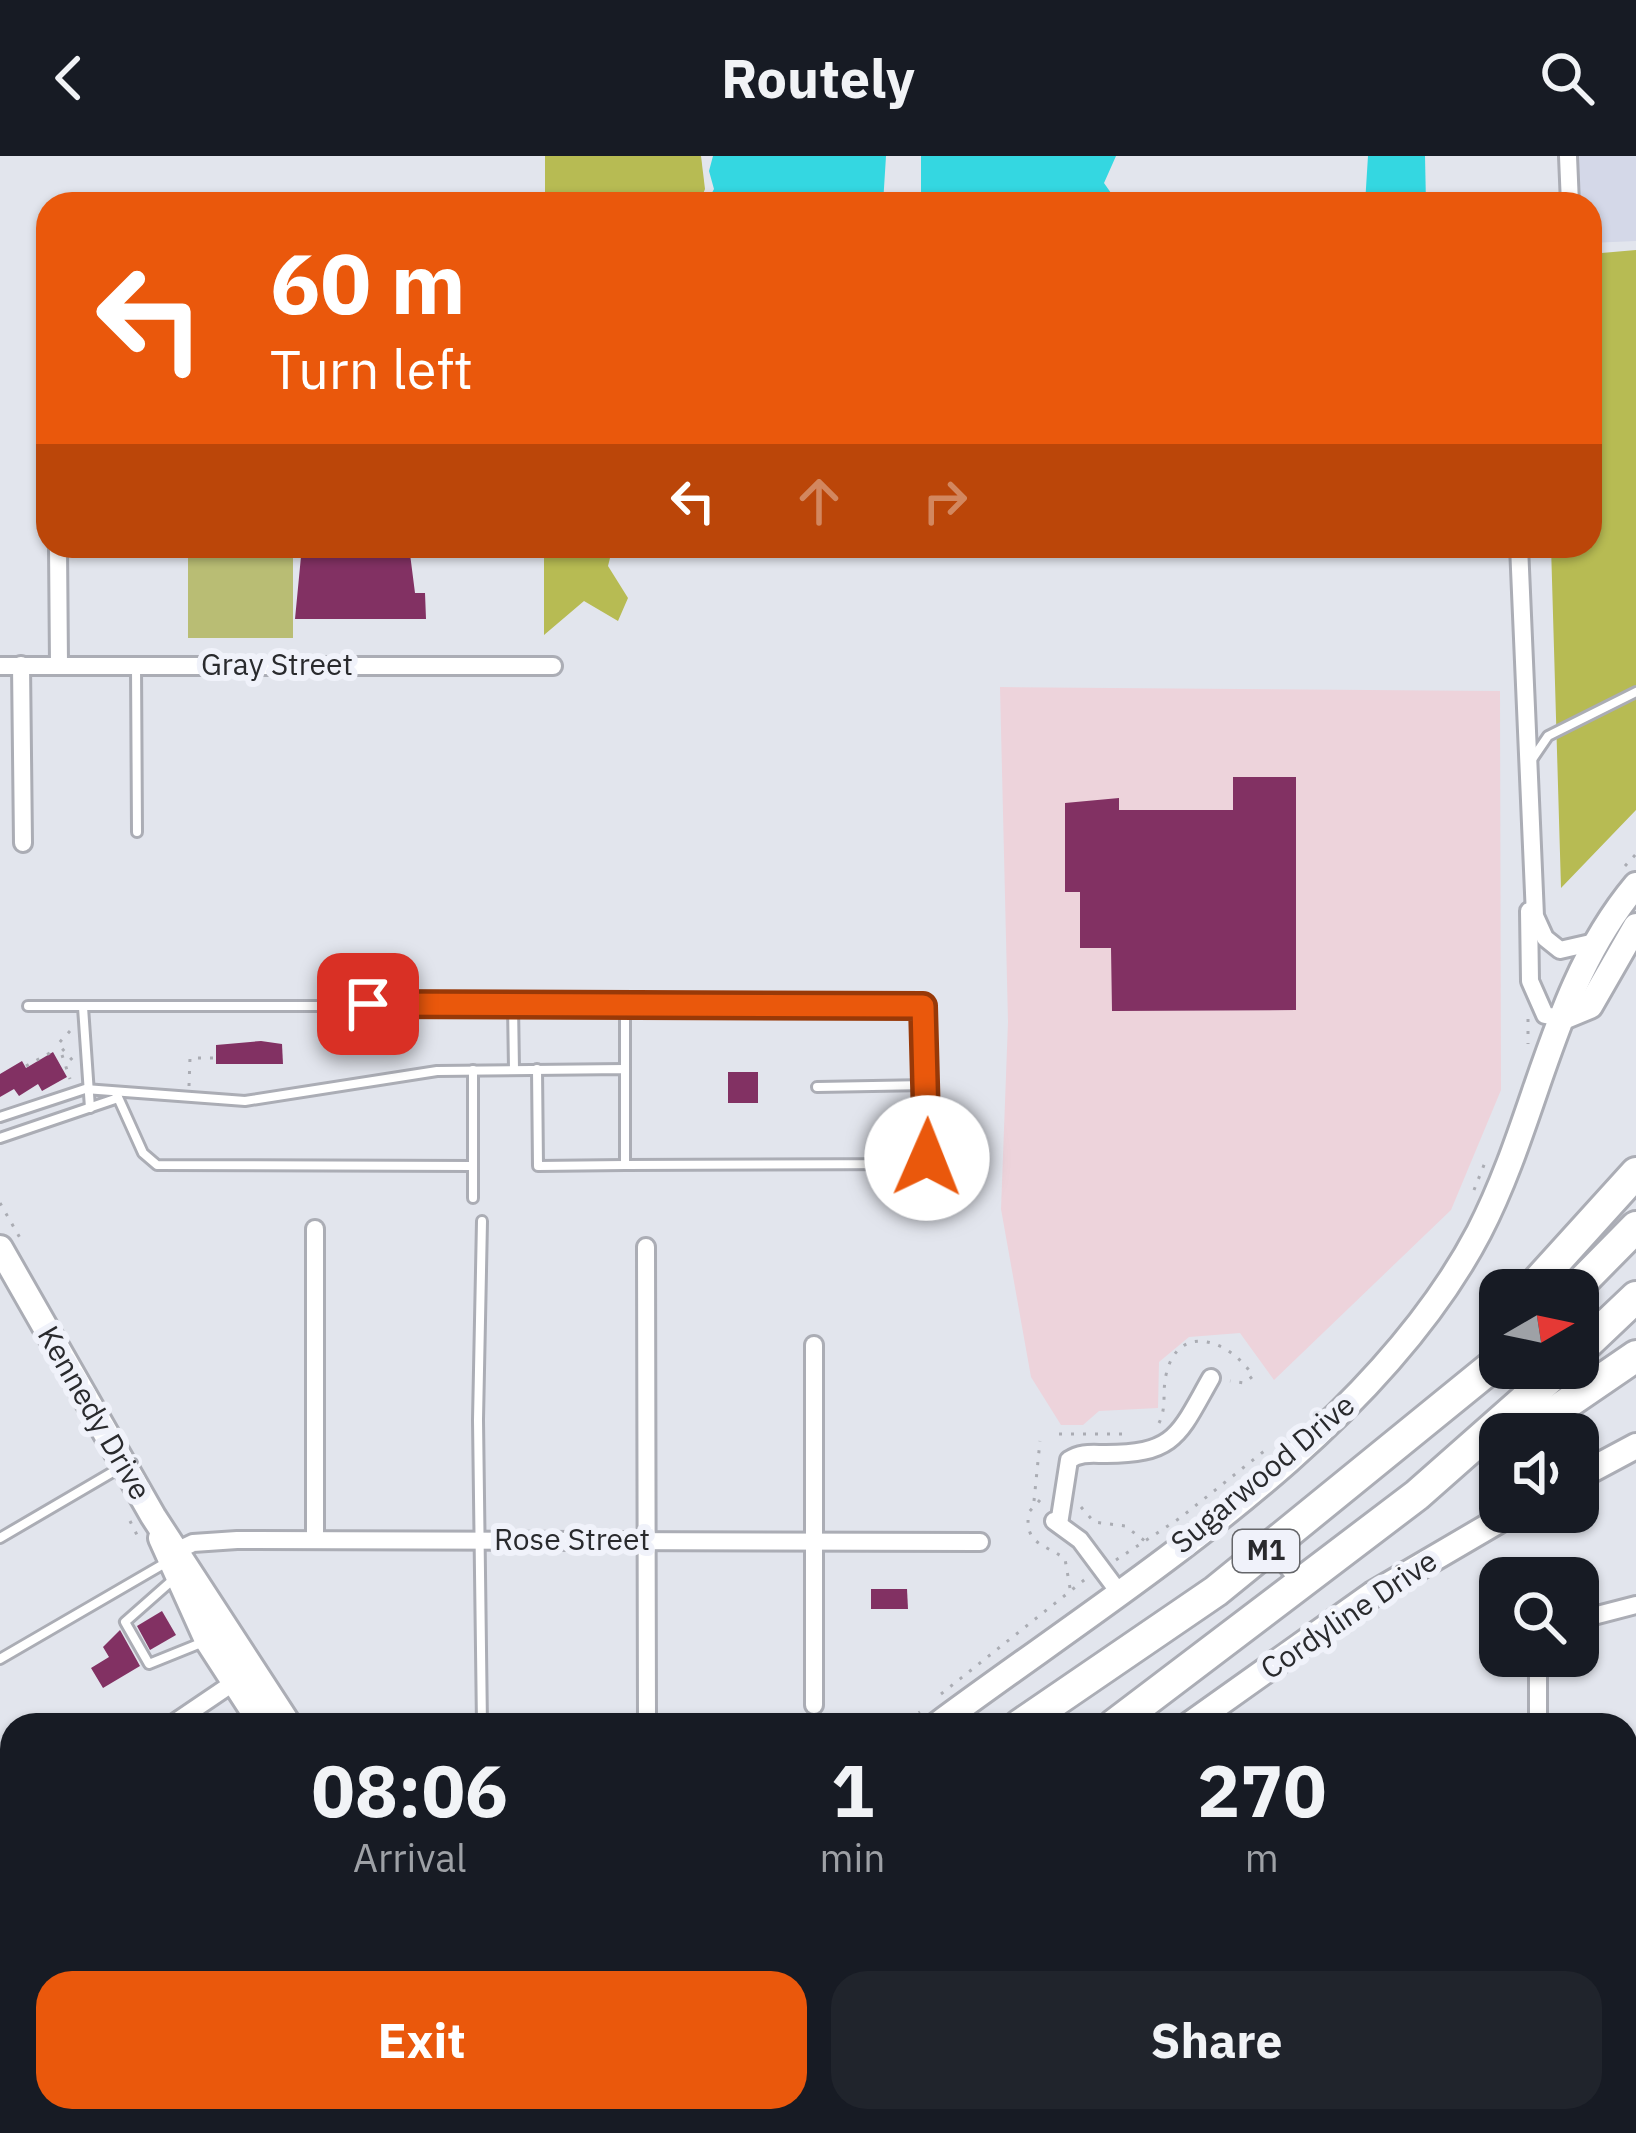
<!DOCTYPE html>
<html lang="en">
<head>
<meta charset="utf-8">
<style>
	body { margin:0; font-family:"IBM Plex Sans",sans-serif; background:#20242c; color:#f1f3f6; height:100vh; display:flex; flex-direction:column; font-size:45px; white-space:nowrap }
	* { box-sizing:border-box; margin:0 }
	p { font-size:39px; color:#9ea1a6 }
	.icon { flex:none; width:66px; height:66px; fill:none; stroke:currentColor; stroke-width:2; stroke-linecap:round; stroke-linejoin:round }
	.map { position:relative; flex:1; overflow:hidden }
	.drawer { position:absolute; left:0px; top:1557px; width:1638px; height:420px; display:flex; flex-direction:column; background:#171b24; border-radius:36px 36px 0 0; box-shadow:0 3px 9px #0004 }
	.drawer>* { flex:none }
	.top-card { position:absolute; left:36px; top:36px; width:1566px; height:366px; border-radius:36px; box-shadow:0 3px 9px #0004; background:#ea580c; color:#fff; overflow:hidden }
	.needle { width:78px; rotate:81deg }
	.buttons { position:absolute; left:1479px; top:1113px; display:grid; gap:24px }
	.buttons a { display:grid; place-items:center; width:120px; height:120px; border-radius:24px; background:#171b24; box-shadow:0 3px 9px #0004; font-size:60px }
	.pin { position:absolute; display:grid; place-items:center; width:102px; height:102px; color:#fff; margin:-51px; border-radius:24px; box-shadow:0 6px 18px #0006 }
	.me { position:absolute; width:132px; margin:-66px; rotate:1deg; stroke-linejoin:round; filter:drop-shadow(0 0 9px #0008) }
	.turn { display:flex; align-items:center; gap:42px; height:252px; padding:0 36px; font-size:54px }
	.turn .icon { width:156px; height:156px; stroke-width:2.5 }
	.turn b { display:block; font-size:84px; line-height:102px }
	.lanes { display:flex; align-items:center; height:114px; padding:0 36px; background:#0003; justify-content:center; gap:60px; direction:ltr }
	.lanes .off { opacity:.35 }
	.eta { display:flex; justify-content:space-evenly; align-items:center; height:204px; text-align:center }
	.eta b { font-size:72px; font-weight:800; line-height:84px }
	.primary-button { display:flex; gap:24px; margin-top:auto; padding:24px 36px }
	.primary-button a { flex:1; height:138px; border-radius:36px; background:#ea580c; color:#fff; font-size:48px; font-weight:800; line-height:138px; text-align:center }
	.primary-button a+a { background:#20242c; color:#f1f3f6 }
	header { display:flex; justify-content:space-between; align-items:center; height:156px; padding:0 36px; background:#171b24; font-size:54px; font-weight:800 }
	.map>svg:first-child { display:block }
</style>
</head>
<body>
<header><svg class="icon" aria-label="back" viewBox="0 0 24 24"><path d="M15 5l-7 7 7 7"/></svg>Routely<svg class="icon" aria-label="search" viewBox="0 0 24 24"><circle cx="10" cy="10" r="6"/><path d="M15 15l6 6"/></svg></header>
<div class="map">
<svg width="1636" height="1977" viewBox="0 0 1636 1977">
	<rect width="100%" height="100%" fill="#e2e5ed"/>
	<!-- industrial -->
	<path fill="#edd3db" d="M1000,531L1500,535L1501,934L1451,1054L1274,1224L1240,1177L1189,1181L1159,1206L1158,1252L1099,1255L1083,1269H1061L1031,1221L1001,1053L1008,866Z"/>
	<!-- built -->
	<path fill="#d4d8e8" d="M1564,0H1636V85L1590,87V48H1565Z"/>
	<!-- green -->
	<rect fill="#b9bd74" x="188" y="390" width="105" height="92"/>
	<!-- forest -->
	<g fill="#b7bb53">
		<path d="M545,0H701L705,33L699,48H545Z"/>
		<path d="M1636,94V654L1561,732L1551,390H1590V98Z"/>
		<path d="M544,390H613L608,410L628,442L618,465L584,445L544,479Z"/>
		<path d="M832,1965H1251V1977H815Z"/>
	</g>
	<!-- water -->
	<g fill="#34d7e1">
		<path d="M713,0H886L883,48H706L714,33L709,15Z"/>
		<path d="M921,0H1116L1104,27L1118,47L921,48Z"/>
		<path d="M1368,0H1425L1426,48H1365Z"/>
	</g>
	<!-- building -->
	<g fill="#823163">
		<path d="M302,390H409L415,437H425L426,463H295Z"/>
		<path d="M1233,621H1296V854L1112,855L1111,792H1080V736H1065V647L1119,642V654H1233Z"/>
		<path d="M261,885L282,888L283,908H216V889Z"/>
		<path d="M53,896L67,921L42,935L38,928L19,940L14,933L0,941V918L22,905L26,912Z"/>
		<rect x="728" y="916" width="30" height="31"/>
		<path d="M871,1433H907L908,1453H871Z"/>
		<path d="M162,1455L176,1479L150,1494L137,1470Z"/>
		<path d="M120,1474L140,1510L103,1532L91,1512L109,1501L103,1491Z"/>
	</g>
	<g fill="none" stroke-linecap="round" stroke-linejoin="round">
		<defs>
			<g id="lane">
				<path d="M136,510L137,676"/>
				<path d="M1533,602L1548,580L1636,536"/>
				<path d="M513,849L514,913"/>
				<path d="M625,849V913"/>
				<path d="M83,851L90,952"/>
				<path d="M537,913L538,1010L625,1009"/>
				<path d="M473,914V1042"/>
				<path d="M817,931L928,929"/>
				<path d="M116,937L143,997L157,1009L473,1010"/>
				<path d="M0,961L85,933L245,945L437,915L625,913V1009L919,1008L928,998V856L922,850H28"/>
				<path d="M0,982L118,942"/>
				<path d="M0,1382L123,1310"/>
				<path d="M1273,1399L1294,1425"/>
				<path d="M176,1421L125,1466L149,1508L206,1485"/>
				<path d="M0,1503L167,1406"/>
				<path d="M482,1569L478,1264L482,1065"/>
			</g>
			<g id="street">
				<path d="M1568,0L1570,48"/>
				<path d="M58,390L59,509"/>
				<path d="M1519,390L1535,760L1545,782L1560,794L1595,786"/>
				<path d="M21,509L23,687"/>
				<path d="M0,510H553"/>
				<path d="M1529,755L1530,825L1545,859L1561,862"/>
				<path d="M315,1073V1384"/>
				<path d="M646,1091L647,1569"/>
				<path d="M814,1189V1549"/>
				<path d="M1054,1365L1080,1384L1118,1435"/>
				<path d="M1059,1368L1069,1304C1081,1296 1092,1298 1106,1298C1176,1298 1179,1278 1211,1222"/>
				<path d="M168,1399L193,1387L237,1384L980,1386"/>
				<path d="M1578,1464L1636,1449"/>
				<path d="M171,1569L233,1527L241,1529"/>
				<path d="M1538,1569V1500"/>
				<path d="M1626,1656H1636"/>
				<path d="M0,1685L12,1677"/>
				<path d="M1376,1965V1977"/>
				<path d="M1534,1977V1965"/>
			</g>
			<g id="secondary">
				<path d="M1561,862L1590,850L1636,770"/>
				<path d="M0,1092L153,1360L289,1569"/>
				<path d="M1578,1321L1636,1290"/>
				<path d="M161,1382L207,1484L262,1569"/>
				<path d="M937,1569C1121,1432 1371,1282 1479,1076C1538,962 1552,829 1636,729"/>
				<path d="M1189,1569L1373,1438L1513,1356"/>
				<path d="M499,1965L500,1977"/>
				<path d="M527,1965L532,1977"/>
				<path d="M620,1977L634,1965"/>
			</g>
			<g id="highway">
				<path d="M1530,1134L1636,1017"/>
				<path d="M1574,1134L1636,1071"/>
				<path d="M1578,1196L1636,1141"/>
				<path d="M1496,1278L1550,1259L1636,1200"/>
				<path d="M1020,1569L1216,1435L1500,1204"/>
				<path d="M1114,1569L1417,1339L1561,1212"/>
				<path d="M184,1977L201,1965"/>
				<path d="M346,1977L366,1965"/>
				<path d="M435,1977L456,1965"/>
			</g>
		</defs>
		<!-- lane casing -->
		<use href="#lane" stroke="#abadb5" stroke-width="14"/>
		<!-- street casing -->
		<use href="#street" stroke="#abadb5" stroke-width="22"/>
		<!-- secondary casing -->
		<use href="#secondary" stroke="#abadb5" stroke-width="30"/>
		<!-- highway casing -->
		<use href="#highway" stroke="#abadb5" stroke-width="36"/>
		<!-- path -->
		<g stroke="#aaacb3" stroke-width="3" stroke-dasharray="3 9" stroke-linecap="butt">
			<path d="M1625,710L1636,698"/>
			<path d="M1528,863V888"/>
			<path d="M70,875L58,888L75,907"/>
			<path d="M62,899L70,923"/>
			<path d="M26,910L57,893"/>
			<path d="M189,930L190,902H214"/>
			<path d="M1474,1034L1486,1004"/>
			<path d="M0,1047L20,1082"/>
			<path d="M1159,1267C1167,1251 1162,1236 1166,1219C1178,1164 1231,1185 1253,1220L1244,1227L1230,1225"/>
			<path d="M1059,1278H1129"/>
			<path d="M1040,1344L1029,1356C1023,1389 1046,1388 1065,1403L1070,1432"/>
			<path d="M1034,1345L1040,1285"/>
			<path d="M1081,1351L1094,1366L1125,1370L1145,1385"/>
			<path d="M130,1365L139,1383"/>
			<path d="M1116,1404L1180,1362L1268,1292"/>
			<path d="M941,1538L1088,1421"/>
			<path d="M898,1569L920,1556"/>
		</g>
		<!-- lane -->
		<use href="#lane" stroke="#fff" stroke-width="8"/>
		<!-- street -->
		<use href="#street" stroke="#fff" stroke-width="16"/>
		<!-- secondary -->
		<use href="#secondary" stroke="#fff" stroke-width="24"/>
		<!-- highway -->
		<use href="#highway" stroke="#fff" stroke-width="30"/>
	</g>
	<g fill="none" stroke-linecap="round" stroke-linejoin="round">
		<defs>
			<path id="route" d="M368,848L923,850L927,1002"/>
		</defs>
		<!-- route casing -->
		<use href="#route" stroke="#983908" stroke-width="30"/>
		<!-- route -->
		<use href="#route" stroke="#ea580c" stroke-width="21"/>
	</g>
	<g text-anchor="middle" stroke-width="12" stroke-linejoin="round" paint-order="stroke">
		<!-- shield labels -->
		<rect fill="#f0f2fa" stroke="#65666a" stroke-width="3" x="1233" y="1374" width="66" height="42" rx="9"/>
		<g font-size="27" font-weight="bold" fill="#292a2d">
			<text x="1266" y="1404">M1</text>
		</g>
		<!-- street labels -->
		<g font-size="30" fill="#292a2d" stroke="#f0f2fa">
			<text x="277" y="519">Gray Street</text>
			<text transform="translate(94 1257) rotate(60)" y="10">Kennedy Drive</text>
			<text transform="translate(1263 1318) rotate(-40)" y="10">Sugarwood Drive</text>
			<text x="572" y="1394">Rose Street</text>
			<text transform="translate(1349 1459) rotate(-34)" y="10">Cordyline Drive</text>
		</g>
	</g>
</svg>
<div class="buttons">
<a><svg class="needle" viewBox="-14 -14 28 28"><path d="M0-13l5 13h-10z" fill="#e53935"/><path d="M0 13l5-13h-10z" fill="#9ea1a6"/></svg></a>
<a><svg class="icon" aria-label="sound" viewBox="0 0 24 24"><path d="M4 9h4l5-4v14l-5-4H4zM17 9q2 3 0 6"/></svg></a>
<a><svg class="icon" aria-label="search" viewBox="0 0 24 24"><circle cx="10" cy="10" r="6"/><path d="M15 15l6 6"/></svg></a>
</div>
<div class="pin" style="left:368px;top:848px;background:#d93025"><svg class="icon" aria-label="arrive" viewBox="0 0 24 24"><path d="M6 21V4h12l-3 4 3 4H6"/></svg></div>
<svg class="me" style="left:927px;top:1002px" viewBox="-20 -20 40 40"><circle r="19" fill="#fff"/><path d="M0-13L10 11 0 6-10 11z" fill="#ea580c"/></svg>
<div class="top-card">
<div class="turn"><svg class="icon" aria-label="left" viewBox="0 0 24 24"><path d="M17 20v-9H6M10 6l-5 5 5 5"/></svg><div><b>60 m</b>Turn left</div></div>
<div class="lanes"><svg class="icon" aria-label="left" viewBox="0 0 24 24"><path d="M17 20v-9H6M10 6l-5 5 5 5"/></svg><svg class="icon off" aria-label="ahead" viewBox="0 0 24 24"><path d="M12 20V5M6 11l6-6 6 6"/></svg><svg class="icon off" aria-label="right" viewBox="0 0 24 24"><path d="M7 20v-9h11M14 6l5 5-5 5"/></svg></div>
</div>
<section class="drawer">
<div class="eta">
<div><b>08:06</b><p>Arrival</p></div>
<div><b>1</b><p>min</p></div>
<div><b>270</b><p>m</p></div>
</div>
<div class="primary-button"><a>Exit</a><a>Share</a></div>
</section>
</div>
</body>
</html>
